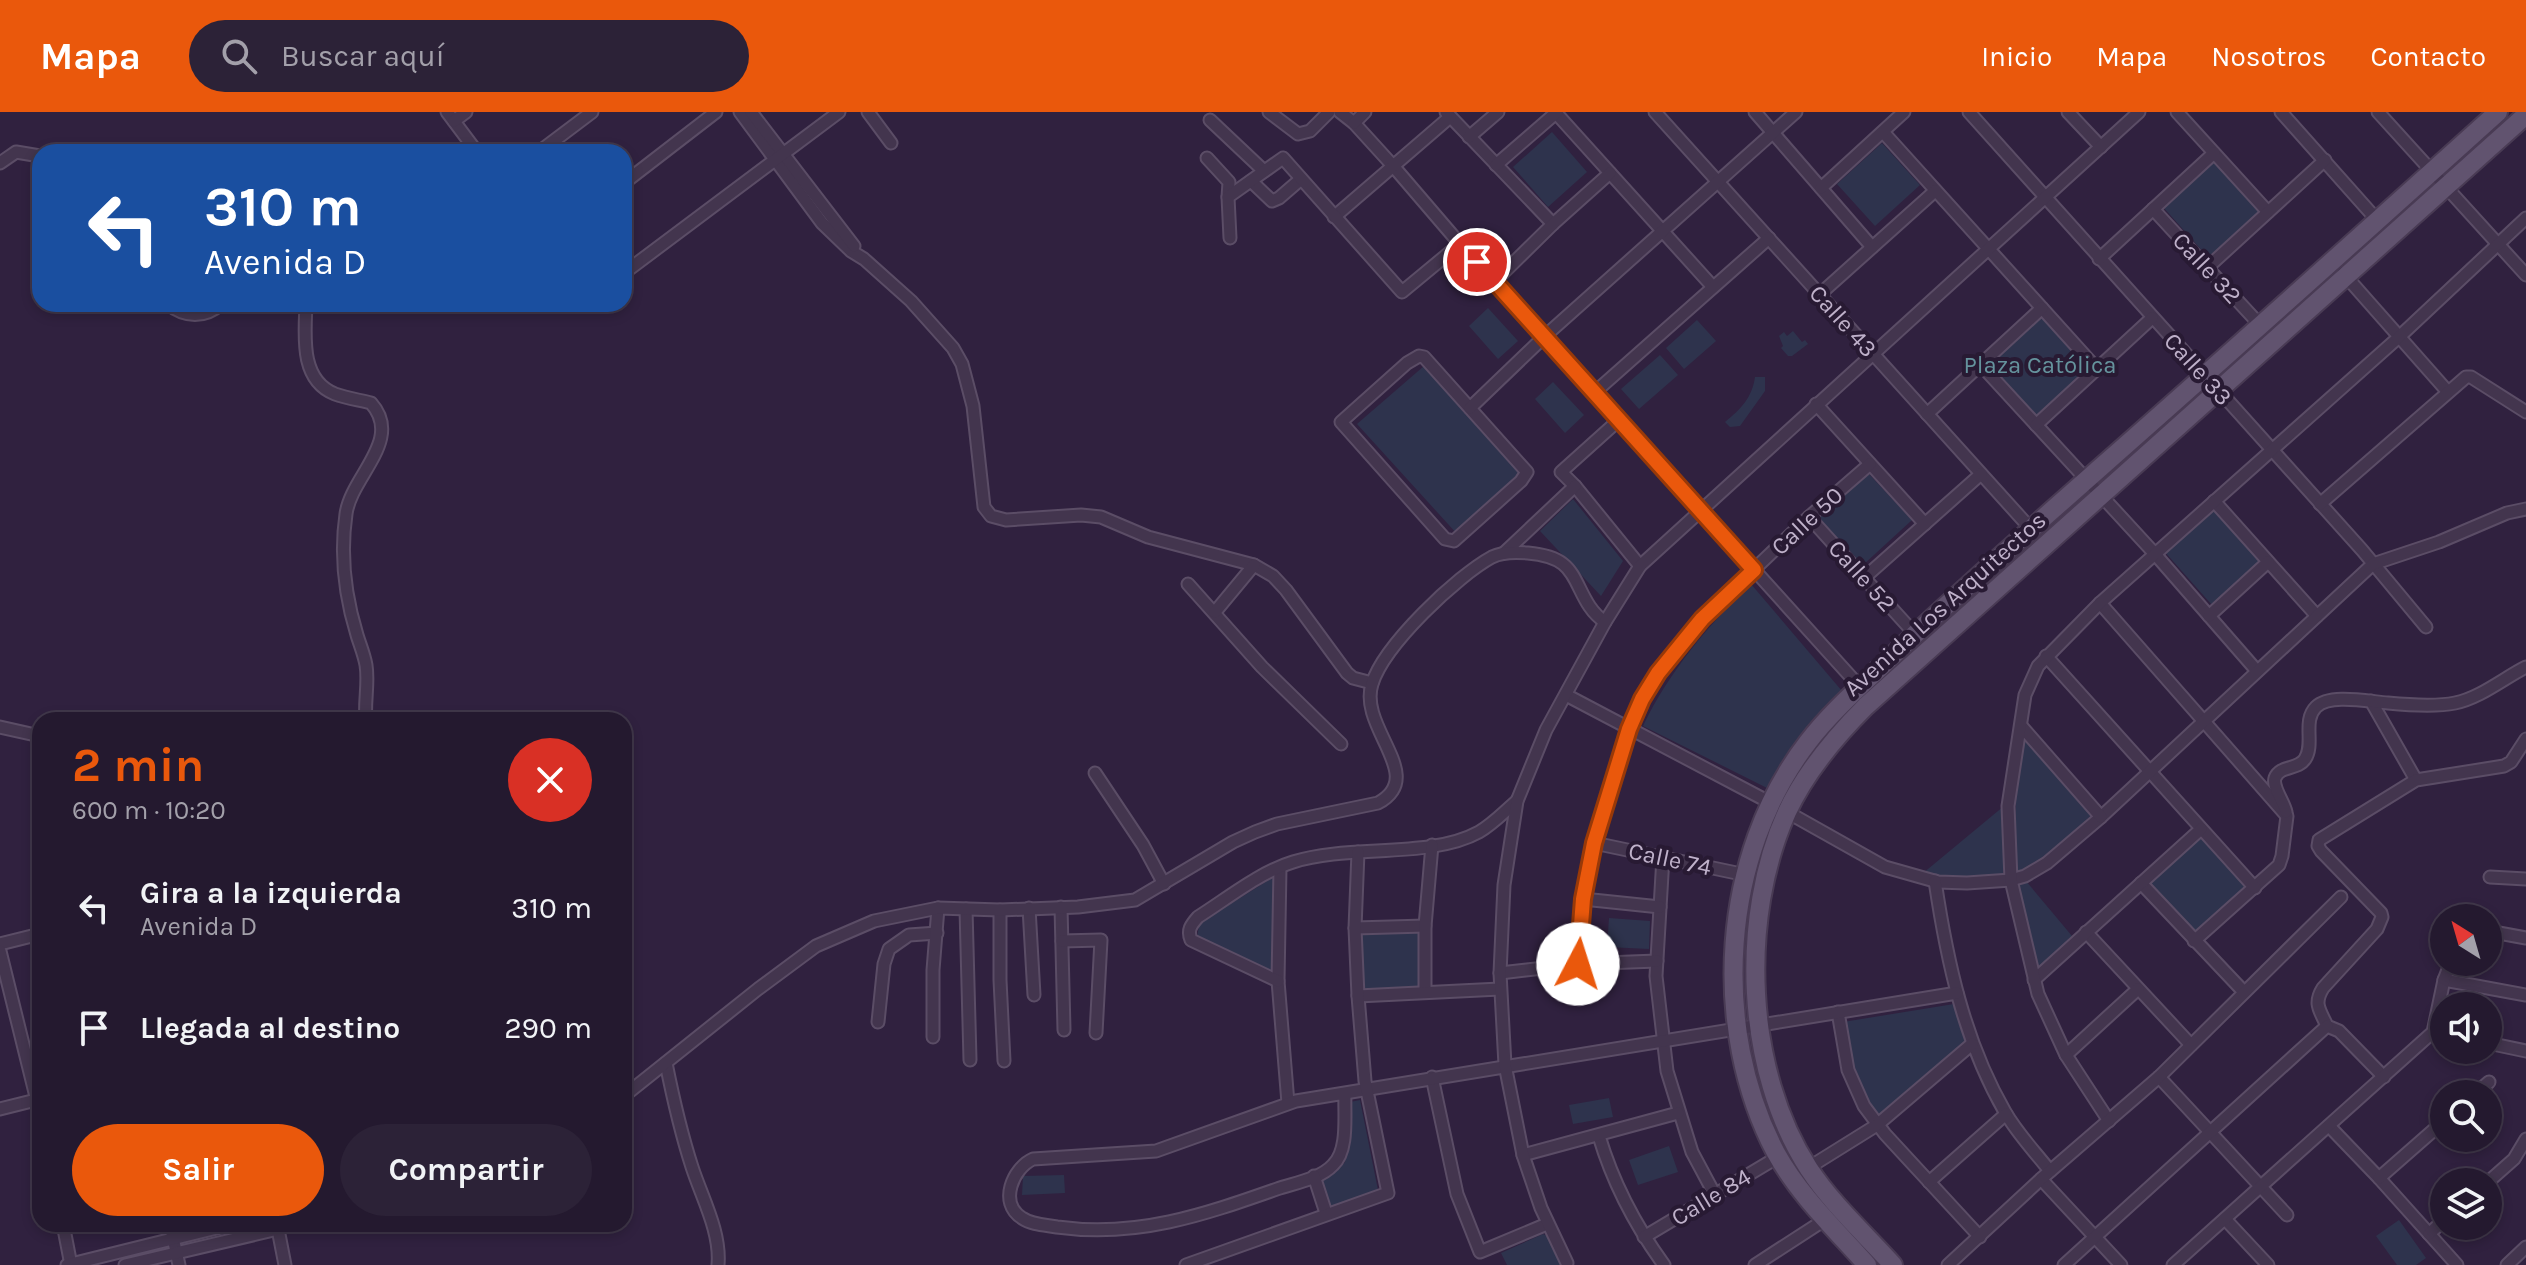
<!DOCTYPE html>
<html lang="es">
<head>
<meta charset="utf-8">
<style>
	body { margin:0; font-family:Karla,sans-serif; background:#2c2237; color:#f1f3f6; height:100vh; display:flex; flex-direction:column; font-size:30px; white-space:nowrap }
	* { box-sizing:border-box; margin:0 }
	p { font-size:26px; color:#a3a0aa }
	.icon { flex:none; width:44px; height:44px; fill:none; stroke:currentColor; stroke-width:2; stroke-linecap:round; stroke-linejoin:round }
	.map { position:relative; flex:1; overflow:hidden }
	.drawer { position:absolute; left:32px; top:600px; width:600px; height:520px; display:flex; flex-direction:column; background:#24192f; border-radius:24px; box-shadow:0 4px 12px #0003,0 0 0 2px #41384b }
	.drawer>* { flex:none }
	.top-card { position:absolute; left:32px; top:32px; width:600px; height:168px; border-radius:24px; box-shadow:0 4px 12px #0003,0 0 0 2px #41384b; background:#1a4fa0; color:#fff; overflow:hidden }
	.needle { width:52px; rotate:323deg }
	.controls { position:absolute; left:2430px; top:792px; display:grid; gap:16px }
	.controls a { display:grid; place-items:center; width:72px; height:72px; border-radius:50%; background:#24192f; box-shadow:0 4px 12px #0003,0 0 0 2px #41384b; font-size:40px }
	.pin { position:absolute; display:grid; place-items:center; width:68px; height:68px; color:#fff; margin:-34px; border:4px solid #fff; border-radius:50%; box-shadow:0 2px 8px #0007 }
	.me { position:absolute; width:88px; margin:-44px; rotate:5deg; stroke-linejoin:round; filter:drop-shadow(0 0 6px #0008) }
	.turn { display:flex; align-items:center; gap:28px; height:168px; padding:0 40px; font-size:36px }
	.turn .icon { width:104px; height:104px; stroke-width:2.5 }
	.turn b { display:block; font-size:56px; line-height:68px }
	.round { display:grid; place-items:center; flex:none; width:84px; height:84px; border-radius:42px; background:#2c2237 }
	.head { display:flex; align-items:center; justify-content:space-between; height:136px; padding:0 40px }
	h1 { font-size:48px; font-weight:700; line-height:60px; color:#ea580c }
	.primary-button { display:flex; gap:16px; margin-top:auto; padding:16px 40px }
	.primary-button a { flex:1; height:92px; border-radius:48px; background:#ea580c; color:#fff; font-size:32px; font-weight:700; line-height:92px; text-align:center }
	.primary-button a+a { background:#2c2237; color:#f1f3f6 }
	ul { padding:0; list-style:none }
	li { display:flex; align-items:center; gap:24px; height:120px; padding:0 40px }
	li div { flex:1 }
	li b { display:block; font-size:30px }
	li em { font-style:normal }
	header { display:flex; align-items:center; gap:48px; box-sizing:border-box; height:112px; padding:0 40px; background:#ea580c; color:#fff }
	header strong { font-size:38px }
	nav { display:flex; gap:44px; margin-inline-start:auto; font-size:28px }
	.search { width:560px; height:72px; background:#2c2237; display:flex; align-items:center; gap:20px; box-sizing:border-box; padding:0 28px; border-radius:44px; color:#a3a0aa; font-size:30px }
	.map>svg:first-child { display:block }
</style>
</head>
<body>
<header>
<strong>Mapa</strong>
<div class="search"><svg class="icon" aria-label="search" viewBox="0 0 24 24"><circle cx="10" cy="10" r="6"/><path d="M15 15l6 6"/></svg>Buscar aquí</div>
<nav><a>Inicio</a><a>Mapa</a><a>Nosotros</a><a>Contacto</a></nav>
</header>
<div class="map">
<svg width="2526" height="1153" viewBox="0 0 2526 1153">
	<rect width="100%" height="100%" fill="#30213f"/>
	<!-- green -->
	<g fill="#2e334d">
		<path d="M1552,20L1587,60L1548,95L1513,55Z"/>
		<path d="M1882,31L1920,73L1875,114L1837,72Z"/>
		<path d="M2212,48L2218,49L2262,97L2261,102L2213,144L2206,143L2163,95Z"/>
		<path d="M1488,196L1518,229L1498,247L1469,214Z"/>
		<path d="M2042,196L2097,257L2037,307L1987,252Z"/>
		<path d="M1697,208L1716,229L1684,257L1666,236Z"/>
		<path d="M1793,219L1802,230L1805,228L1808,232L1792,244H1788L1781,236L1783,234L1779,224L1784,220L1787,224Z"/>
		<path d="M1660,243L1678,263L1639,297L1621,277Z"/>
		<path d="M1424,254L1523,365L1458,423L1357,312Z"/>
		<path d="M1755,265H1765V279L1740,314L1730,315L1725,310C1741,297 1752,286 1755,265Z"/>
		<path d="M1553,270L1584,303L1565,321L1535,287Z"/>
		<path d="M1868,361L1912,408L1863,453L1819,406Z"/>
		<path d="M1573,387L1623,449L1601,484L1540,419Z"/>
		<path d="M2215,396L2263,447L2212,493L2164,439Z"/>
		<path d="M1751,472L1842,579L1802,623L1769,677L1643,614C1669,560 1708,513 1751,472Z"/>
		<path d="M2023,621L2095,700L2045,746L2016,761C2013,713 2016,668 2023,621Z"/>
		<path d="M2004,694L2003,764L1961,766L1922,762Z"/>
		<path d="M2200,725L2246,774L2195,821L2149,773Z"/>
		<path d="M1272,766L1275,767L1271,859L1197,825L1199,814L1203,809Z"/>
		<path d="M2026,769L2072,824L2036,858L2018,772Z"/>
		<path d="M1609,806L1650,809L1649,837L1607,835Z"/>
		<path d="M1420,819L1419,874L1361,878V821Z"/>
		<path d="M1954,892L1966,929L1876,1005C1858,974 1849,945 1843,910Z"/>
		<path d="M1609,986L1613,1005L1573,1012L1569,993Z"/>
		<path d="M1360,988L1378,1078L1329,1097L1319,1067L1336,1060L1345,1050L1350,990Z"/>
		<path d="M1669,1034L1678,1060L1638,1073L1629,1048Z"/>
		<path d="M1064,1063L1065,1081L1022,1083L1023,1064Z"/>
		<path d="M2399,1108L2426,1146L2416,1153H2397L2376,1124Z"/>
		<path d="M1543,1122L1550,1125L1564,1153H1507L1501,1141Z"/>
	</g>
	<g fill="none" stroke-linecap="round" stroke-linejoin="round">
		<defs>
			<g id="street">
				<path d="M447,0L477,40"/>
				<path d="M740,0L822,111L851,139L864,147L911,189L953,236L962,252L973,294L984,395L991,404L1006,408L1081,403L1101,405L1148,425L1254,453L1273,464L1286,478L1347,561L1353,566L1372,571"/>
				<path d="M751,0L854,134"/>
				<path d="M868,0L891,31"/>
				<path d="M1269,0L1298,22L1310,19L1329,0"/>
				<path d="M1340,0L1354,11L1394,55L1460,132L1860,575"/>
				<path d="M1446,0L1553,112"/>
				<path d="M1655,0L2031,417"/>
				<path d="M1755,0L1872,135"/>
				<path d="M1969,0L2362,438L2426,515"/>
				<path d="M2068,0L2101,35"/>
				<path d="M2177,0L2268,100"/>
				<path d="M2281,0L2377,108"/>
				<path d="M2378,0L2526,163"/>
				<path d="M1556,1L1713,175"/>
				<path d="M1210,8L1264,59"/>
				<path d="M454,9L466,0"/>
				<path d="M1354,11L1365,0"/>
				<path d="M1883,20L2097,257"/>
				<path d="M1469,25L1498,0"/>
				<path d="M539,40L592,0"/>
				<path d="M1207,46L1229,70L1228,85"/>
				<path d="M0,51L16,40L40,44"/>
				<path d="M1496,53L1557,0"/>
				<path d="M1251,69L1272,89L1279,86L1301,67"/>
				<path d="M624,71L716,0"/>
				<path d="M1821,76L1904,0"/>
				<path d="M2153,97L2261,214"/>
				<path d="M1334,105L1450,5"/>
				<path d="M1230,126L1228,85L1283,46L1402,180L1460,132"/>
				<path d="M2099,147L2214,41"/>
				<path d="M2207,156L2325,48"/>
				<path d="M624,161L839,0"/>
				<path d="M2343,161L2448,280"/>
				<path d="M1495,169L1553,112L1610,61"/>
				<path d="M1819,183L1935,79"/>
				<path d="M168,192C185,206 205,206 221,192"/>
				<path d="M306,192C305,222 299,268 335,282C346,286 359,288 371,291C404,328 351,364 346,402C340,443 345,484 357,523C360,533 364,542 366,553C369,571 364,590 366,608"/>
				<path d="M1419,244L1424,245L1527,360L1521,369L1454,429L1445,427L1341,310L1407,251Z"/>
				<path d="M1981,253L2155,442L2257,559"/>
				<path d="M1595,280L1769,126"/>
				<path d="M1816,292L1925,412"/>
				<path d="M1470,296L1545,224L1796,0"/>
				<path d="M1927,302L2042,196"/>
				<path d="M1620,307L1561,360L1575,374L1640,454"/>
				<path d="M2036,313L2152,206"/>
				<path d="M2214,389L2317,504"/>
				<path d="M2320,392L2466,265H2471L2526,300"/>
				<path d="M1809,405L1915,522"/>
				<path d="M1504,441L1575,374"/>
				<path d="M1864,466L1981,362"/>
				<path d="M1188,472L1262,555L1341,632"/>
				<path d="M2100,491L2287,704L2282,744L2279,753L2194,829"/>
				<path d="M1215,500L1254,453"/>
				<path d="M2209,504L2268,450"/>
				<path d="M2046,544L2255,776"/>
				<path d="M1566,583L1771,691L1885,755L1938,770L1967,771L2011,768L2025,764L2047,751L2101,705L2373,452L2439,430L2507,401L2526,397"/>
				<path d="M2371,589L2416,668"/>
				<path d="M0,615L40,624"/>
				<path d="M2022,615L2101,705"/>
				<path d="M1095,661L1143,733L1164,772"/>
				<path d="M2286,700C2284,690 2272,675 2275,666C2280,653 2298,658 2305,647C2315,632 2302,609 2316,595C2330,581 2370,590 2388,591C2409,593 2435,595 2455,591C2480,586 2504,566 2526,555"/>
				<path d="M1594,731L1746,763"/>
				<path d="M1663,745L1656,864L1667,959L1692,1040L1715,1083"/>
				<path d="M1280,756L1278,869L1288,991"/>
				<path d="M2490,765L2526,767"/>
				<path d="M1935,769C1947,849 1964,929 2005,1000C2017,1021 2035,1040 2050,1059"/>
				<path d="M2141,771L2244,880"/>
				<path d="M1583,787L1660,795"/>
				<path d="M1061,795L1064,918"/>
				<path d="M1029,796L1034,883"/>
				<path d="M966,797L970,948"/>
				<path d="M1000,798V868L1004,949"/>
				<path d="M1355,816L1425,814"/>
				<path d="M2488,819L2526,826"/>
				<path d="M2086,820L2191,933"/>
				<path d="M1062,829L1101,828L1096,921"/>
				<path d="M0,832L40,822"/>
				<path d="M0,839L40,1001"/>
				<path d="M1578,852L1583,787L1594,731L1629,617L1642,587L1658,561L1702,507L1809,405L1870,352"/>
				<path d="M1500,861L1578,852L1657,849"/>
				<path d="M2034,868L2201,717"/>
				<path d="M2444,868L2526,883"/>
				<path d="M1278,869L1191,828C1187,818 1191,813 1198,805C1228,786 1260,760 1293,750C1349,732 1430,747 1479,720C1493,712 1505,699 1517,689"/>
				<path d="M1425,880V814L1432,733"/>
				<path d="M1358,884L1500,877"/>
				<path d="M1838,900L1848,958L1864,994L1885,1022L1980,1125"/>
				<path d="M878,910L884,852L889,837L909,823L937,821"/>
				<path d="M933,925V858L938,796"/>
				<path d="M2488,931L2526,939"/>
				<path d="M2066,943L2138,877"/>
				<path d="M666,951C673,986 681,1021 692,1055C702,1086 721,1120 718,1153"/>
				<path d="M1432,965L1457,1082L1480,1140L1547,1112"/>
				<path d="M2159,965L2287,1103"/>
				<path d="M2384,965L2339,919L2327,914C2320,898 2313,892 2323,876L2377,817L2382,805L2381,801L2321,739L2318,734L2319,728L2416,668L2504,654L2511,650L2526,627"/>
				<path d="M2475,982L2489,970"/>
				<path d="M1345,983C1344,1003 1349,1038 1333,1053C1320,1067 1295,1071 1277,1077C1203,1103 1137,1126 1057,1115C1046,1113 1032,1113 1022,1106C998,1091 1013,1056 1033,1047L1156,1039L1296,989L1957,881"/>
				<path d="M624,984L758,877L816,834L874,809L938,796L1000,798L1078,795L1135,788L1233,730L1255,720L1277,712L1378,691C1428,664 1358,616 1372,572C1384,533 1457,464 1492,445C1508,437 1548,440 1563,452C1580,465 1581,494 1605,510"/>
				<path d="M0,997L40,987"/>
				<path d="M2109,1009L2066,943L2038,882L2011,768L2008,694L2025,583L2038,554L2100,491L2399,225L2526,106"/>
				<path d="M2329,1014L2379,1066L2457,1153"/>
				<path d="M1599,1024C1613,1071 1635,1113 1664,1153"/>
				<path d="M1523,1043L1678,1001"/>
				<path d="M1808,1056L1877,1013L1972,932"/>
				<path d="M1314,1064L1326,1101"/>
				<path d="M2379,1066L2444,1009"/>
				<path d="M2041,1067L2121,1153"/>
				<path d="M1929,1070L2006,1002"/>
				<path d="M2488,1070L2514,1047L2526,1027"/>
				<path d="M2225,1107L2268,1153"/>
				<path d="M63,1112L71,1153"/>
				<path d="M170,1112L179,1153"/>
				<path d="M277,1112L285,1153"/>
				<path d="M2429,1122L2444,1108"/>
				<path d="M1644,1125L1778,1045"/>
				<path d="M1567,1151L1541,1096L1523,1043L1505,953L1500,861L1504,773L1517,689L1546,618L1605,510L1640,454L2139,0"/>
				<path d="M67,1153L233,1112"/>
				<path d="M125,1153L278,1117"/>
				<path d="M1186,1153L1388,1081L1365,969L1358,884L1355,816L1358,740"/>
				<path d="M1755,1153L1826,1107"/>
				<path d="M1948,1153L2041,1067L2159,965L2341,785"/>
				<path d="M2064,1153L2327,914"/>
				<path d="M2173,1153L2433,920L2444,868L2451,850"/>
				<path d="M2507,1153L2526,1135"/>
			</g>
			<g id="primary">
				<path d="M1867,1153C1836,1118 1799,1083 1776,1041C1710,916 1721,743 1808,630C1831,600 1860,575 1887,549C1956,482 2029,419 2101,355C2234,238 2366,119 2498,0"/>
				<path d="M1893,1153C1865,1122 1832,1092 1809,1057C1745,959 1739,806 1787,700C1806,659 1835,625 1866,594L2526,3"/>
			</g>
		</defs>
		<!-- street casing -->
		<use href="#street" stroke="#5b4d66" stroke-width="15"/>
		<!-- primary casing -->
		<use href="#primary" stroke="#493b54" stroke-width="22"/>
		<!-- street -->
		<use href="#street" stroke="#43354e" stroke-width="11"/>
		<!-- primary -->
		<use href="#primary" stroke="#61536f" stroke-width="18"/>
	</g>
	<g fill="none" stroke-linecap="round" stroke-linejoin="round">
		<defs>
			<path id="route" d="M1477,150L1754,458L1702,507L1658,561L1642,587L1629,617L1594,731L1583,787L1578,852"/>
		</defs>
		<!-- route casing -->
		<use href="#route" stroke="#983908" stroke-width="20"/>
		<!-- route -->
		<use href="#route" stroke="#ea580c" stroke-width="14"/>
	</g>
	<g text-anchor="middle" stroke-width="8" stroke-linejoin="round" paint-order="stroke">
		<!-- street labels -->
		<g font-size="24" fill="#bfb1ca" stroke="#281a33">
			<text transform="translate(2207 156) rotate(47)" y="8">Calle 32</text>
			<text transform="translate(1843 209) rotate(48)" y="8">Calle 43</text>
			<text transform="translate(2198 257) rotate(48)" y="8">Calle 33</text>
			<text transform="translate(1807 409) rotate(-43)" y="8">Calle 50</text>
			<text transform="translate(1862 464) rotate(48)" y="8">Calle 52</text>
			<text transform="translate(1945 492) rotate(-42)" y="8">Avenida Los Arquitectos</text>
			<text transform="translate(1670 747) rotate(12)" y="8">Calle 74</text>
			<text transform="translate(1711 1085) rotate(-31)" y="8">Calle 84</text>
		</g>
		<!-- park labels -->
		<g font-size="24" fill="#65939d" stroke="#281a33">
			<text x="2040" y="261">Plaza Católica</text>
		</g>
	</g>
</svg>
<div class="controls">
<a><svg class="needle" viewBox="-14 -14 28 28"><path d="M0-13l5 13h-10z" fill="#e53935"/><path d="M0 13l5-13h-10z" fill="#a3a0aa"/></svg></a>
<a><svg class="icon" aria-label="sound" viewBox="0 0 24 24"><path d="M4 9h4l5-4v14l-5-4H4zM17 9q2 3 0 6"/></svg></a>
<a><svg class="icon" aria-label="search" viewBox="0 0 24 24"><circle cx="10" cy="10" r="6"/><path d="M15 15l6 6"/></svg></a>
<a><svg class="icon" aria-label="layers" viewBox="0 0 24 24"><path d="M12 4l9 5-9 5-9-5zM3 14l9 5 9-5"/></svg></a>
</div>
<div class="pin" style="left:1477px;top:150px;background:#d93025"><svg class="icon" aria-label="arrive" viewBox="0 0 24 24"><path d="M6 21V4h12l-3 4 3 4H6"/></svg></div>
<svg class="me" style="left:1578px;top:852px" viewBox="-20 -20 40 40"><circle r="19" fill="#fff"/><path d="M0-13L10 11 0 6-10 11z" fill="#ea580c"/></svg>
<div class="top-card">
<div class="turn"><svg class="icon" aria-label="left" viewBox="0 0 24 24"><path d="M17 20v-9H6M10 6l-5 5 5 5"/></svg><div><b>310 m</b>Avenida D</div></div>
</div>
<section class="drawer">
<div class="head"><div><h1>2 min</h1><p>600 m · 10:20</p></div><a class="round" style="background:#d93025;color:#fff"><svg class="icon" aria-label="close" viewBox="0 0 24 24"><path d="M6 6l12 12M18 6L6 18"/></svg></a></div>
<ul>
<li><svg class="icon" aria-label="left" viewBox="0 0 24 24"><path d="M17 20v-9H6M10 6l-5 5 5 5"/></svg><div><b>Gira a la izquierda</b><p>Avenida D</p></div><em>310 m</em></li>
<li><svg class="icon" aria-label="arrive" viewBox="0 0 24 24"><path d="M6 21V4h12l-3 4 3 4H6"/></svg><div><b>Llegada al destino</b></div><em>290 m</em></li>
</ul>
<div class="primary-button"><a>Salir</a><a>Compartir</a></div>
</section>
</div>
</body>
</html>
